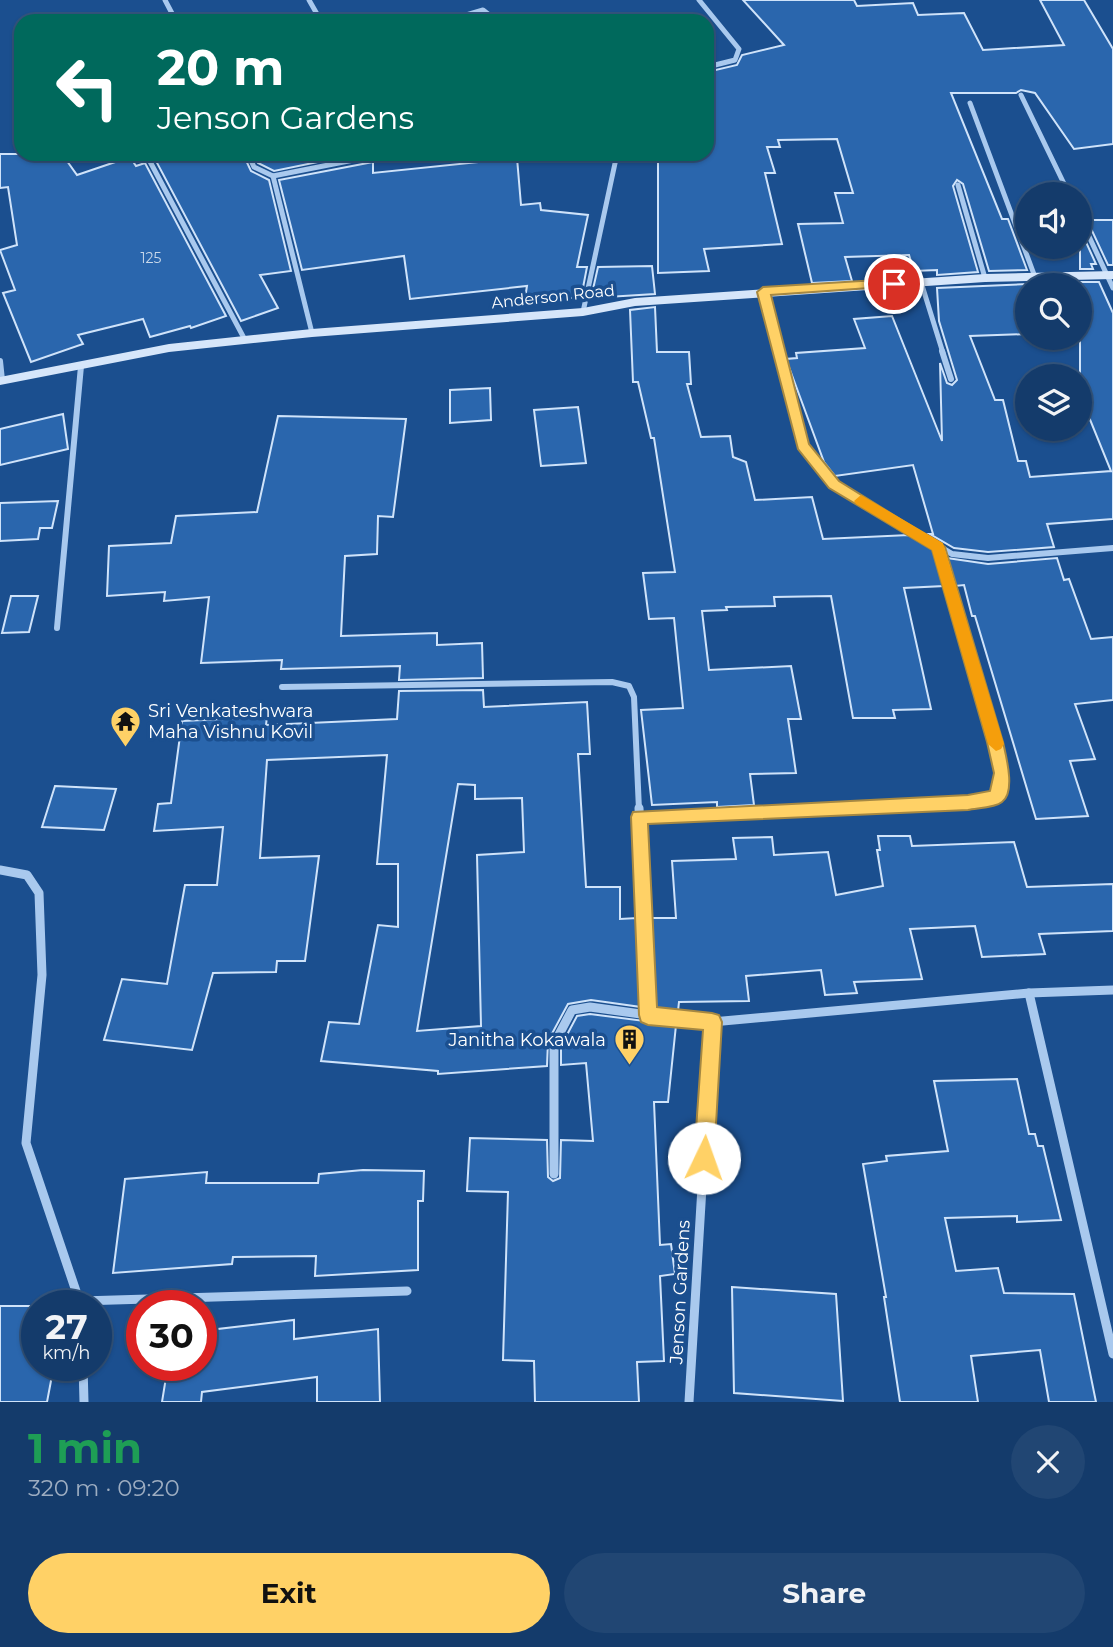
<!DOCTYPE html>
<html lang="en">
<head>
<meta charset="utf-8">
<style>
	body { margin:0; font-family:Montserrat,sans-serif; background:#214673; color:#f1f3f6; height:100vh; display:flex; flex-direction:column; font-size:26px; white-space:nowrap }
	* { box-sizing:border-box; margin:0 }
	p { font-size:23px; color:#9dadc1 }
	.icon { flex:none; width:38px; height:38px; fill:none; stroke:currentColor; stroke-width:2; stroke-linecap:round; stroke-linejoin:round }
	.map { position:relative; height:1402px; overflow:hidden }
	.panel { display:flex; flex-direction:column; background:#143b6b; flex:1 }
	.panel>* { flex:none }
	.hud { position:absolute; left:14px; top:14px; width:700px; height:147px; border-radius:21px; box-shadow:0 2px 5px #0004,0 0 0 2px #33557e; background:#00695c; color:#fff; overflow:hidden }
	.fabs { position:absolute; left:1015px; top:182px; display:grid; gap:14px }
	.fabs a { display:grid; place-items:center; width:77px; height:77px; border-radius:50%; background:#143b6b; box-shadow:0 2px 5px #0004,0 0 0 2px #33557e; font-size:35px }
	.speed { position:absolute; left:21px; top:1290px; display:flex; gap:14px; font-size:35px; font-weight:700; text-align:center }
	.speed>* { display:grid; place-content:center; width:91px; height:91px; border-radius:50%; background:#143b6b; box-shadow:0 2px 5px #0004,0 0 0 2px #33557e; line-height:1 }
	.speed small { font-size:18px; font-weight:400 }
	.speed .limit { border:10px solid #d22; background:#fff; color:#111 }
	.pin { position:absolute; display:grid; place-items:center; width:60px; height:60px; color:#fff; margin:-30px; border:4px solid #fff; border-radius:50%; box-shadow:0 2px 7px #0007 }
	.me { position:absolute; width:77px; margin:-38px; rotate:3deg; stroke-linejoin:round; filter:drop-shadow(0 0 5px #0008) }
	.turn { display:flex; align-items:center; gap:24px; height:147px; padding:0 28px; font-size:32px }
	.turn .icon { width:91px; height:91px; stroke-width:2.5 }
	.turn b { display:block; font-size:49px; line-height:60px }
	.round { display:grid; place-items:center; flex:none; width:74px; height:74px; border-radius:37px; background:#214673 }
	.overview { display:flex; align-items:center; justify-content:space-between; height:119px; padding:0 28px }
	h1 { font-size:42px; font-weight:700; line-height:52px; color:#1e9e55 }
	.cta { display:flex; gap:14px; margin-top:auto; padding:14px 28px }
	.cta a { flex:1; height:80px; border-radius:42px; background:#ffd166; color:#111; font-size:28px; font-weight:700; line-height:80px; text-align:center }
	.cta a+a { background:#214673; color:#f1f3f6 }
	.map>svg:first-child { display:block }
</style>
</head>
<body>
<div class="map">
<svg width="1113" height="1402" viewBox="0 0 1113 1402">
	<rect width="100%" height="100%" fill="#1b4f8f"/>
	<!-- building -->
	<g fill="#2a66ad" stroke="#cfe3fa" stroke-width="2" fill-rule="evenodd">
		<path d="M743,0H854L857,6L913,3L918,15L964,13L983,50L1064,45L1040,0H1084L1113,49V144L1074,149L1035,93L1021,90L1016,93H951L1002,219H1008L1027,270L989,271L963,184L957,180L953,186L978,272L937,275V270L914,271L909,255L845,257L852,281L812,283L798,224L843,223L835,193H853L837,139L778,140L780,147H767L775,173H765L782,244L704,249L709,271L658,273V154H707V72L737,65L742,55L784,45Z"/>
		<path d="M0,154H62L77,175L130,157L136,166L145,163L226,316L191,328L190,326L150,337L143,319L78,335L83,344L31,362L3,293L15,290L0,250L17,245L8,187L0,188Z"/>
		<path d="M182,154H243L251,171L269,180L291,271L260,275L278,308L241,321L156,161Z"/>
		<path d="M254,154H357L274,171L258,163Z"/>
		<path d="M517,158L521,205L540,203L541,210L588,215L577,267H587L581,298H525L527,286L410,299L404,256L302,270L279,180L373,162V173Z"/>
		<path d="M1087,220H1113V265H1108Z"/>
		<path d="M1080,229L1096,264H1091L1093,269H1080Z"/>
		<path d="M652,266L655,294L591,298L598,267Z"/>
		<path d="M1080,282H1099L1113,313V519L1047,524L1054,547L988,552L954,548L930,534H933L913,465L835,476L824,462L786,359L797,358L796,353L865,348L854,319L892,316L942,441L940,363L947,383L952,385L957,380L939,321L937,288L1027,284V334L970,336L995,400H1003L1018,461H1026L1030,477L1111,471L1080,395Z"/>
		<path d="M655,307L657,352H689L691,384H687L701,437L730,436L733,457L746,462L755,500L812,497L823,539L909,535L933,549L944,586L904,588L931,709L893,710L895,718H853L831,596L774,597L775,606L726,607L727,610L702,611L709,670L791,666L801,719H788L796,773L750,774L754,805L717,807V802L652,805L641,710L683,708L674,618L649,619L643,573L675,572L654,438H651L638,382H633L630,310Z"/>
		<path d="M490,388L491,420L450,423V390Z"/>
		<path d="M578,407L586,463L541,466L534,410Z"/>
		<path d="M63,414L68,449L0,465V429Z"/>
		<path d="M278,416L406,419L393,517L378,516L377,554L345,556L341,636L437,633V645L482,643L483,678L399,680L400,666L281,669L282,660L201,663L209,597L164,601L165,592L107,596L109,546L171,543L176,516L257,512Z"/>
		<path d="M58,501L52,528H40L38,539L0,541V503Z"/>
		<path d="M947,558L988,564L1057,558L1064,580L1069,579L1091,639L1113,637V700L1075,704L1095,759L1070,761L1088,816L1036,819L975,616H972L964,585L955,586Z"/>
		<path d="M11,596H38L29,632L2,633Z"/>
		<path d="M483,690L484,707L587,702L590,754H578L586,887H620V919L637,918L641,1007L591,1000L568,1004L548,1041L547,1066L438,1074V1071L321,1061L329,1022L359,1024L378,925L398,927V864H377L387,755L267,760L260,858L319,856L305,961H277L276,972L213,973L192,1050L104,1040L122,979L167,984L185,885H217L223,827L154,831L158,804L171,803L182,721L267,717L266,725L397,719L399,691ZM458,784L475,785V799L522,798L524,852L477,855L481,1026L417,1031Z"/>
		<path d="M55,786L116,789L104,830L42,827Z"/>
		<path d="M878,836H910L912,846L1014,842L1027,887L1113,884V931L1039,934L1045,954L982,957L975,926L910,929L922,979L854,982L857,993L825,995L821,970L746,976L749,1001L679,1002L678,1011L655,1009L651,918H676L672,861L736,859L733,838L772,837L774,855L828,852L836,895L883,886L877,850H880Z"/>
		<path d="M590,1014L676,1025L668,1102H654L660,1245L671,1244L675,1274L660,1276L664,1361L637,1362L639,1402H535L534,1361L503,1360L508,1192L467,1191L470,1138L547,1140L548,1177L553,1181L560,1178L561,1140L593,1141L586,1063L561,1065V1046L577,1016Z"/>
		<path d="M1017,1079L1029,1134H1035L1038,1146H1043L1061,1220L1017,1222V1216L945,1218L956,1271L998,1268L1004,1293L1074,1294L1096,1402H1049L1040,1350L971,1356L978,1402H900L884,1297H886L863,1164L887,1161L886,1156L948,1151L934,1081Z"/>
		<path d="M363,1170L424,1171L423,1201H418V1270L315,1276L316,1256L233,1257L232,1264L113,1273L125,1179L207,1172L206,1183H318L319,1174Z"/>
		<path d="M732,1287L836,1294L843,1401L734,1393Z"/>
		<path d="M0,1306H37V1365H54L47,1402H0Z"/>
		<path d="M294,1320V1339L378,1329L380,1402H317V1377L202,1392L201,1402H162L168,1365H201V1331Z"/>
	</g>
	<g fill="none" stroke-linecap="round" stroke-linejoin="round">
		<!-- minor-far2 -->
		<g stroke="#a9c9ee" stroke-width="5">
			<path d="M165,0L176,21"/>
			<path d="M309,0L321,21"/>
			<path d="M699,0L739,49L735,60L707,67"/>
			<path d="M446,21L483,10L497,21"/>
			<path d="M1021,95L1069,194"/>
			<path d="M970,103L1035,277"/>
			<path d="M146,154L245,340"/>
			<path d="M248,154L254,167L273,176L384,154"/>
			<path d="M273,176L312,333"/>
			<path d="M958,185L985,278"/>
			<path d="M1080,217L1113,288"/>
			<path d="M921,282L943,353"/>
			<path d="M763,292L779,353"/>
			<path d="M583,312L617,154"/>
		</g>
		<!-- minor-far1 -->
		<g stroke="#a9c9ee" stroke-width="6">
			<path d="M778,351L803,445L834,484L952,554L988,558L1113,548"/>
			<path d="M942,351L951,379"/>
			<path d="M0,361L2,380"/>
			<path d="M57,628L81,366"/>
			<path d="M282,687L612,682L629,686L634,697L639,810"/>
			<path d="M803,810L968,802L997,797L1002,773L995,742L938,547"/>
		</g>
		<!-- minor -->
		<g stroke="#a9c9ee" stroke-width="9">
			<path d="M639,808L648,1015L712,1022L689,1402"/>
			<path d="M639,817L841,808"/>
			<path d="M0,870L27,875L39,893L42,975L26,1143L81,1306"/>
			<path d="M1029,993L1113,1354"/>
			<path d="M712,1022L1029,993L1113,990"/>
			<path d="M554,1174V1044L572,1010L590,1007L648,1015"/>
			<path d="M81,1301L407,1291"/>
			<path d="M83,1365L84,1402"/>
		</g>
		<!-- secondary -->
		<path fill="#d6e6fa" fill-rule="evenodd" d="M1113,271V279L985,282L635,306L583,316L312,337L169,352L0,385V377L169,344L312,329L583,308L635,298L985,274Z"/>
	</g>
	<!-- route -->
	<path fill="#ffd166" stroke="#a68842" stroke-width="2" d="M894,279L898,281V286L771,295L809,444L839,481L945,547L1003,742C1006,756 1016,792 1002,802C995,808 977,808 968,810L648,824L657,1007L712,1013L719,1015L722,1022L714,1158L711,1165L704,1168L697,1165L694,1158L703,1030L648,1025L641,1022L639,1015L631,817L633,812L968,795L990,791L994,773L987,742L932,550L829,488L798,449L757,292L763,287Z"/>
	<!-- slow -->
	<path fill="#f59e0b" d="M861,495L943,543L1004,744L1001,749L996,751L988,744L932,550L856,504L854,501Z"/>
	<!-- icons -->
	<defs>
		<symbol id="temple-pin" viewBox="-11 -11 22 30"><path d="M0 17L-7.5 6A9.5 9.5 0 1 1 7.5 6Z" fill="#ffd166" stroke="#1b4f8f"/><path d="M0-6L5-2H3V0L6.5 2.5H4V6H1.5V3h-3V6H-4V2.5H-6.5L-3 0V-2H-5Z" fill="#111"/></symbol>
		<symbol id="building-pin" viewBox="-11 -11 22 30"><path d="M0 17L-7.5 6A9.5 9.5 0 1 1 7.5 6Z" fill="#ffd166" stroke="#1b4f8f"/><path d="M-4-6H4V6H1V3H-1V6H-4ZM-2.5-4.3h1.7v1.8h-1.7ZM.8-4.3h1.7v1.8H.8ZM-2.5-1h1.7V.8h-1.7ZM.8-1h1.7V.8H.8Z" fill="#111"/></symbol>
	</defs>
	<g fill-rule="evenodd">
		<use href="#temple-pin" x="108" y="704" width="35" height="47"/>
		<use href="#building-pin" x="612" y="1022" width="35" height="47"/>
	</g>
	<g text-anchor="middle" stroke-width="7" stroke-linejoin="round" paint-order="stroke">
		<!-- number labels -->
		<g font-size="14" fill="#cad9ea">
			<text x="151" y="263">125</text>
		</g>
		<!-- far-street labels -->
		<g font-size="16" fill="#fff" stroke="#1b4f8f">
			<text transform="translate(553 296) rotate(-6)" y="6">Anderson Road</text>
		</g>
		<!-- poi labels -->
		<g font-size="18" fill="#fff" stroke="#1b4f8f" text-anchor="start">
			<text x="148" y="717">Sri Venkateshwara<tspan x="148" dy="21">Maha Vishnu Kovil</tspan></text>
			<text x="606" y="1046" text-anchor="end">Janitha Kokawala</text>
		</g>
		<!-- street labels -->
		<g font-size="18" fill="#fff" stroke="#1b4f8f">
			<text transform="translate(680 1292) rotate(-87)" y="6">Jenson Gardens</text>
		</g>
	</g>
</svg>
<div class="fabs">
<a><svg class="icon" aria-label="sound" viewBox="0 0 24 24"><path d="M4 9h4l5-4v14l-5-4H4zM17 9q2 3 0 6"/></svg></a>
<a><svg class="icon" aria-label="search" viewBox="0 0 24 24"><circle cx="10" cy="10" r="6"/><path d="M15 15l6 6"/></svg></a>
<a><svg class="icon" aria-label="layers" viewBox="0 0 24 24"><path d="M12 4l9 5-9 5-9-5zM3 14l9 5 9-5"/></svg></a>
</div>
<div class="speed"><div>27<small>km/h</small></div><div class="limit">30</div></div>
<div class="pin" style="left:894px;top:284px;background:#d93025"><svg class="icon" aria-label="arrive" viewBox="0 0 24 24"><path d="M6 21V4h12l-3 4 3 4H6"/></svg></div>
<svg class="me" style="left:704px;top:1158px" viewBox="-20 -20 40 40"><circle r="19" fill="#fff"/><path d="M0-13L10 11 0 6-10 11z" fill="#ffd166"/></svg>
<div class="hud">
<div class="turn"><svg class="icon" aria-label="left" viewBox="0 0 24 24"><path d="M17 20v-9H6M10 6l-5 5 5 5"/></svg><div><b>20 m</b>Jenson Gardens</div></div>
</div>
</div>
<section class="panel">
<div class="overview"><div><h1>1 min</h1><p>320 m · 09:20</p></div><a class="round"><svg class="icon" aria-label="close" viewBox="0 0 24 24"><path d="M6 6l12 12M18 6L6 18"/></svg></a></div>
<div class="cta"><a>Exit</a><a>Share</a></div>
</section>
</body>
</html>
